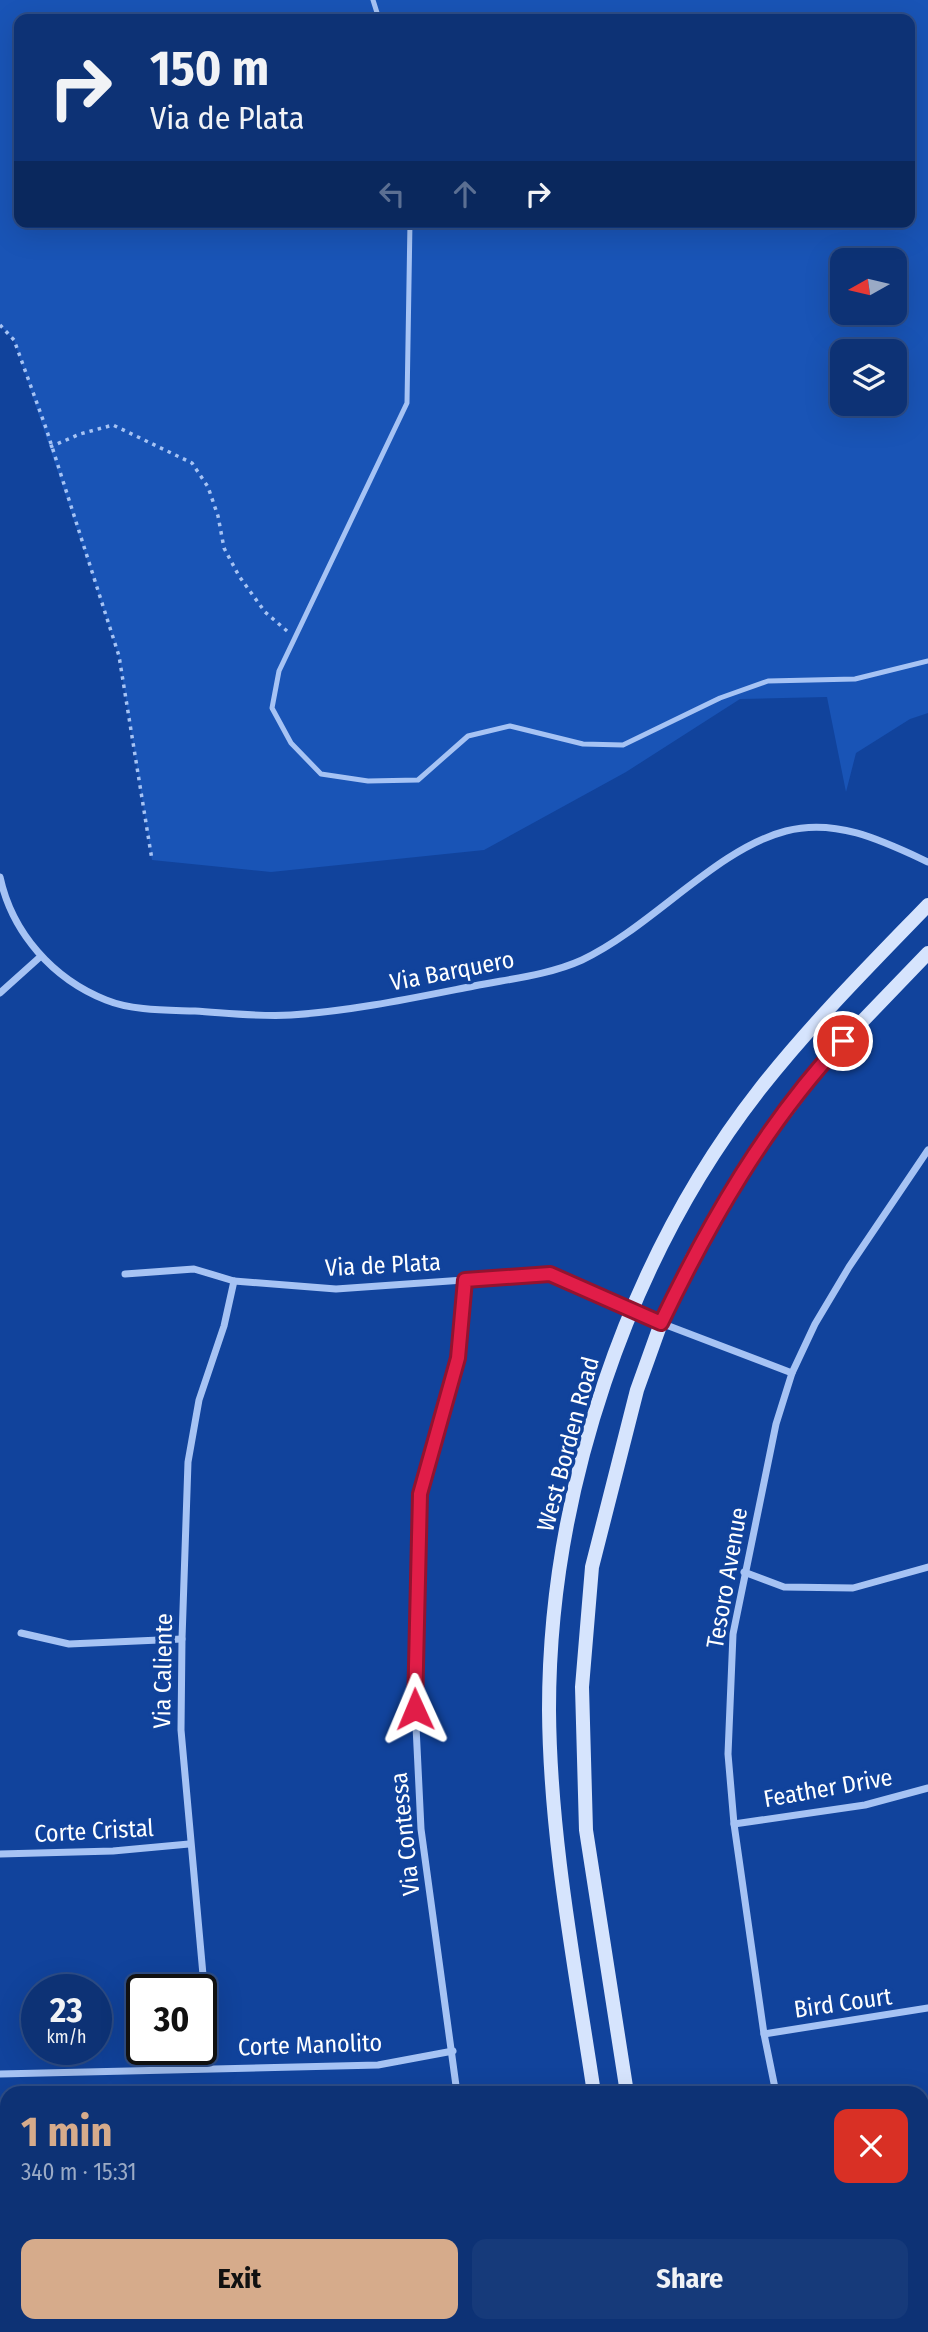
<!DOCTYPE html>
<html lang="en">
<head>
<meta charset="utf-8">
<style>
	body { margin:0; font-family:"Fira Sans Condensed",sans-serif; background:#163a7a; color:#f1f3f6; height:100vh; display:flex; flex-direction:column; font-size:26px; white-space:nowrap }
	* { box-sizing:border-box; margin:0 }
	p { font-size:23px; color:#9aaac5 }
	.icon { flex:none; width:38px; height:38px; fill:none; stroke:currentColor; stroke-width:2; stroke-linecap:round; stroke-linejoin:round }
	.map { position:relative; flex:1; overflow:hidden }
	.panel { position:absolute; left:0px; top:2086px; width:929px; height:247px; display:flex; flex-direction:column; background:#0d3275; border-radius:21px 21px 0 0; box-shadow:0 7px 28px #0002,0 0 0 2px #2d4d87 }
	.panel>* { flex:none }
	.top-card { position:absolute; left:14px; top:14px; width:901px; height:214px; border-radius:14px; box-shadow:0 7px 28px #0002,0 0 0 2px #2d4d87; background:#0d3275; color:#f1f3f6; overflow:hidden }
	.needle { width:46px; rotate:262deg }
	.tools { position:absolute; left:830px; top:248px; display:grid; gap:14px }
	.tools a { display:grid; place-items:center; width:77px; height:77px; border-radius:14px; background:#0d3275; box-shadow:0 7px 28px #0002,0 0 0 2px #2d4d87; font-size:35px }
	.speed { position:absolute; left:21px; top:1974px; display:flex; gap:14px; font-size:35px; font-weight:700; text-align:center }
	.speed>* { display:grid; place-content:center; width:91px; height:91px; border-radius:50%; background:#0d3275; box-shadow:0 7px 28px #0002,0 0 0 2px #2d4d87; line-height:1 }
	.speed small { font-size:18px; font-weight:400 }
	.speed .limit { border:4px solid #111; border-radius:10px; background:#fff; color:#111 }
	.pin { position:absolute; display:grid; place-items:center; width:60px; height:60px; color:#fff; margin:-30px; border:4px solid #fff; border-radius:50%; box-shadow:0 2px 7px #0007 }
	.me { position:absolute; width:77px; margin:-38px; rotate:359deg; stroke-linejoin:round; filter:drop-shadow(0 0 5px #0008) }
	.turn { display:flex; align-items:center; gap:24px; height:147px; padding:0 21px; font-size:32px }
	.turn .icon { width:91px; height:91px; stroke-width:2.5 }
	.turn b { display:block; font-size:49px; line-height:60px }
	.lanes { display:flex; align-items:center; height:66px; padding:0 21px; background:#0003; justify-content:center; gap:35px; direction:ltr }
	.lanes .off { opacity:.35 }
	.round { display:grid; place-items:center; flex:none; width:74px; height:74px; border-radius:14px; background:#163a7a }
	.overview { display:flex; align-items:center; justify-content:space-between; height:119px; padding:0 21px }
	h1 { font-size:42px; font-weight:700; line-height:52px; color:#d6ab8b }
	.button { display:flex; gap:14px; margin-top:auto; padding:14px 21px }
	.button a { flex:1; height:80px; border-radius:14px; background:#d6ab8b; color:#111; font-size:28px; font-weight:700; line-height:80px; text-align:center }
	.button a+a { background:#163a7a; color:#f1f3f6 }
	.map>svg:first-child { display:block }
</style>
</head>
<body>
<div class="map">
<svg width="928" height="2332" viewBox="0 0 928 2332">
	<rect width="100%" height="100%" fill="#11439c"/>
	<!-- green -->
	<path fill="#1954b6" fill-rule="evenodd" d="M0,0H928V713L910,719L856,753L846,792L827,697L740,699L626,772L484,850L271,872L152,860L119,656L14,340L0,325ZM19,19H910V222H19ZM842,261H894V313H842ZM842,352H894V404H842Z"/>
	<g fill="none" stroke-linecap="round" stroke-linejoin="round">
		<!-- path -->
		<g stroke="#a6c3f4" stroke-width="3.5" stroke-dasharray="3.5 5" stroke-linecap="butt">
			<path d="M0,325L14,340L46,428L119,656L152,860"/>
			<path d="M50,447L80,434L113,425L192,463L208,487L218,516L224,548L239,576L265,612L287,631"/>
			<path d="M85,2332L86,2326"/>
		</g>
		<!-- service -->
		<g stroke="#a6c3f4" stroke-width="5">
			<path d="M373,0L379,19"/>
			<path d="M410,222L407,403L279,671L272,708L291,743L321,774L368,781L418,780L468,736L510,726L583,744L623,745L720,698L768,681L855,679L928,661"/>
			<path d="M903,2326L904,2332"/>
			<path d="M826,2332L827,2326"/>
		</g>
		<!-- minor -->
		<g stroke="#a6c3f4" stroke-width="7">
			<path d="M0,877C12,933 53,979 106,1000C133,1011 167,1010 195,1011C227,1013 259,1017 291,1015C352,1011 413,998 474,986C509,979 549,975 582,960C652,927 716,849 786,831C837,818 883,841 928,862"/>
			<path d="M0,993L40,957"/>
			<path d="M125,1274L194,1269L234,1281L336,1289L550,1274L632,1312L792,1373"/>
			<path d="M744,1572L784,1587L853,1588L928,1567"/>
			<path d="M21,1633L69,1644L182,1639"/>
			<path d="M734,1824L865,1805L928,1788"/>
			<path d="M0,1854L113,1851L189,1844"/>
			<path d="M764,2034L928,2008"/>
			<path d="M208,2067L205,1997L181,1730L182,1639L188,1462L199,1400L224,1326L234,1281"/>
			<path d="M0,2074L378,2065L453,2051"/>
			<path d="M457,2093L421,1829L414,1685L420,1494L458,1358L465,1280"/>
			<path d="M776,2093L764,2034L734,1824L728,1754L733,1634L776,1424L792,1373L815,1324L849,1267L928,1150"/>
			<path d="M922,2240L928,2239"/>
			<path d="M0,2316H7"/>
			<path d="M271,2326V2332"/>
		</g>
		<!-- secondary -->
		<g stroke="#d6e4fd" stroke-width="14">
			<path d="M594,2093C575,1966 550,1839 549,1710C549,1494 627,1259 760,1089C812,1023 870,965 928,905"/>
			<path d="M627,2093L586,1830L582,1687L592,1567L637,1390L661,1323L692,1258L752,1157L826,1059L928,953"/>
			<path d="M628,2326L629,2332"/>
			<path d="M662,2326L663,2332"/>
		</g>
	</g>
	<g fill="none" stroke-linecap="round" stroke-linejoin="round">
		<defs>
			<path id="route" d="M415,1709L420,1494L458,1358L465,1280L550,1274L661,1323C709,1223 766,1123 843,1041"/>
		</defs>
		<!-- route casing -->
		<use href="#route" stroke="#92132f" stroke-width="18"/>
		<!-- route -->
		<use href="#route" stroke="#e11d48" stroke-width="12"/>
	</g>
	<g text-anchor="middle" stroke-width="7" stroke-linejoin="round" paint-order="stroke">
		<!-- street labels -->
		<g font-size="24" fill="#fff" stroke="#11439c">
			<text transform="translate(452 971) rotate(-11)" y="8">Via Barquero</text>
			<text transform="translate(383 1265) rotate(-3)" y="8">Via de Plata</text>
			<text transform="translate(568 1444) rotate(-75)" y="8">West Borden Road</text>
			<text transform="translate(727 1578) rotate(-80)" y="8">Tesoro Avenue</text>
			<text transform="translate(163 1671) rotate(-89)" y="8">Via Caliente</text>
			<text transform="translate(828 1788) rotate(-10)" y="8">Feather Drive</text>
			<text transform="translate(94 1831) rotate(-3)" y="8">Corte Cristal</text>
			<text transform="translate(405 1834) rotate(-96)" y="8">Via Contessa</text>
			<text transform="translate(843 2003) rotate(-8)" y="8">Bird Court</text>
			<text transform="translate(310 2045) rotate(-2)" y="8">Corte Manolito</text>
		</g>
	</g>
</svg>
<div class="tools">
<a><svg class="needle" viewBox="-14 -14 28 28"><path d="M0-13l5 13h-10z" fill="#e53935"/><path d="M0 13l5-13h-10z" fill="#9aaac5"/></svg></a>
<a><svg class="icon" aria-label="layers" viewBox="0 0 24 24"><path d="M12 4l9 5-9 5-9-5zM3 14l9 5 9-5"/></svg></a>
</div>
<div class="speed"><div>23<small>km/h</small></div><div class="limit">30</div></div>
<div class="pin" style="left:843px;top:1041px;background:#d93025"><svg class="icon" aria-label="arrive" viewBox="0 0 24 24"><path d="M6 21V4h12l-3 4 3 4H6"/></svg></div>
<svg class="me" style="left:415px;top:1709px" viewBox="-20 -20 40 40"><path d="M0-17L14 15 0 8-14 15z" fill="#e11d48" stroke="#fff" stroke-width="4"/></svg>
<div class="top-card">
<div class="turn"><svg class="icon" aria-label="right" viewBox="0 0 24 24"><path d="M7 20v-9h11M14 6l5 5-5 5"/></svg><div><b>150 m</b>Via de Plata</div></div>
<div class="lanes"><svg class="icon off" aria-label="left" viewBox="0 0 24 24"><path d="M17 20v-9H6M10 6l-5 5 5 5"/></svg><svg class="icon off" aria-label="ahead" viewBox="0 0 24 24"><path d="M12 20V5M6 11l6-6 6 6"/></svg><svg class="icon" aria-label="right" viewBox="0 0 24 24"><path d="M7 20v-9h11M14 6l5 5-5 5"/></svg></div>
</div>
<section class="panel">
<div class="overview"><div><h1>1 min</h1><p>340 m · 15:31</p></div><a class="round" style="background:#d93025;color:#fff"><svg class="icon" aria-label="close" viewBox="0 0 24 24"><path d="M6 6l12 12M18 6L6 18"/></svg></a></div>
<div class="button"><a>Exit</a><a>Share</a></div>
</section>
</div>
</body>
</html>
